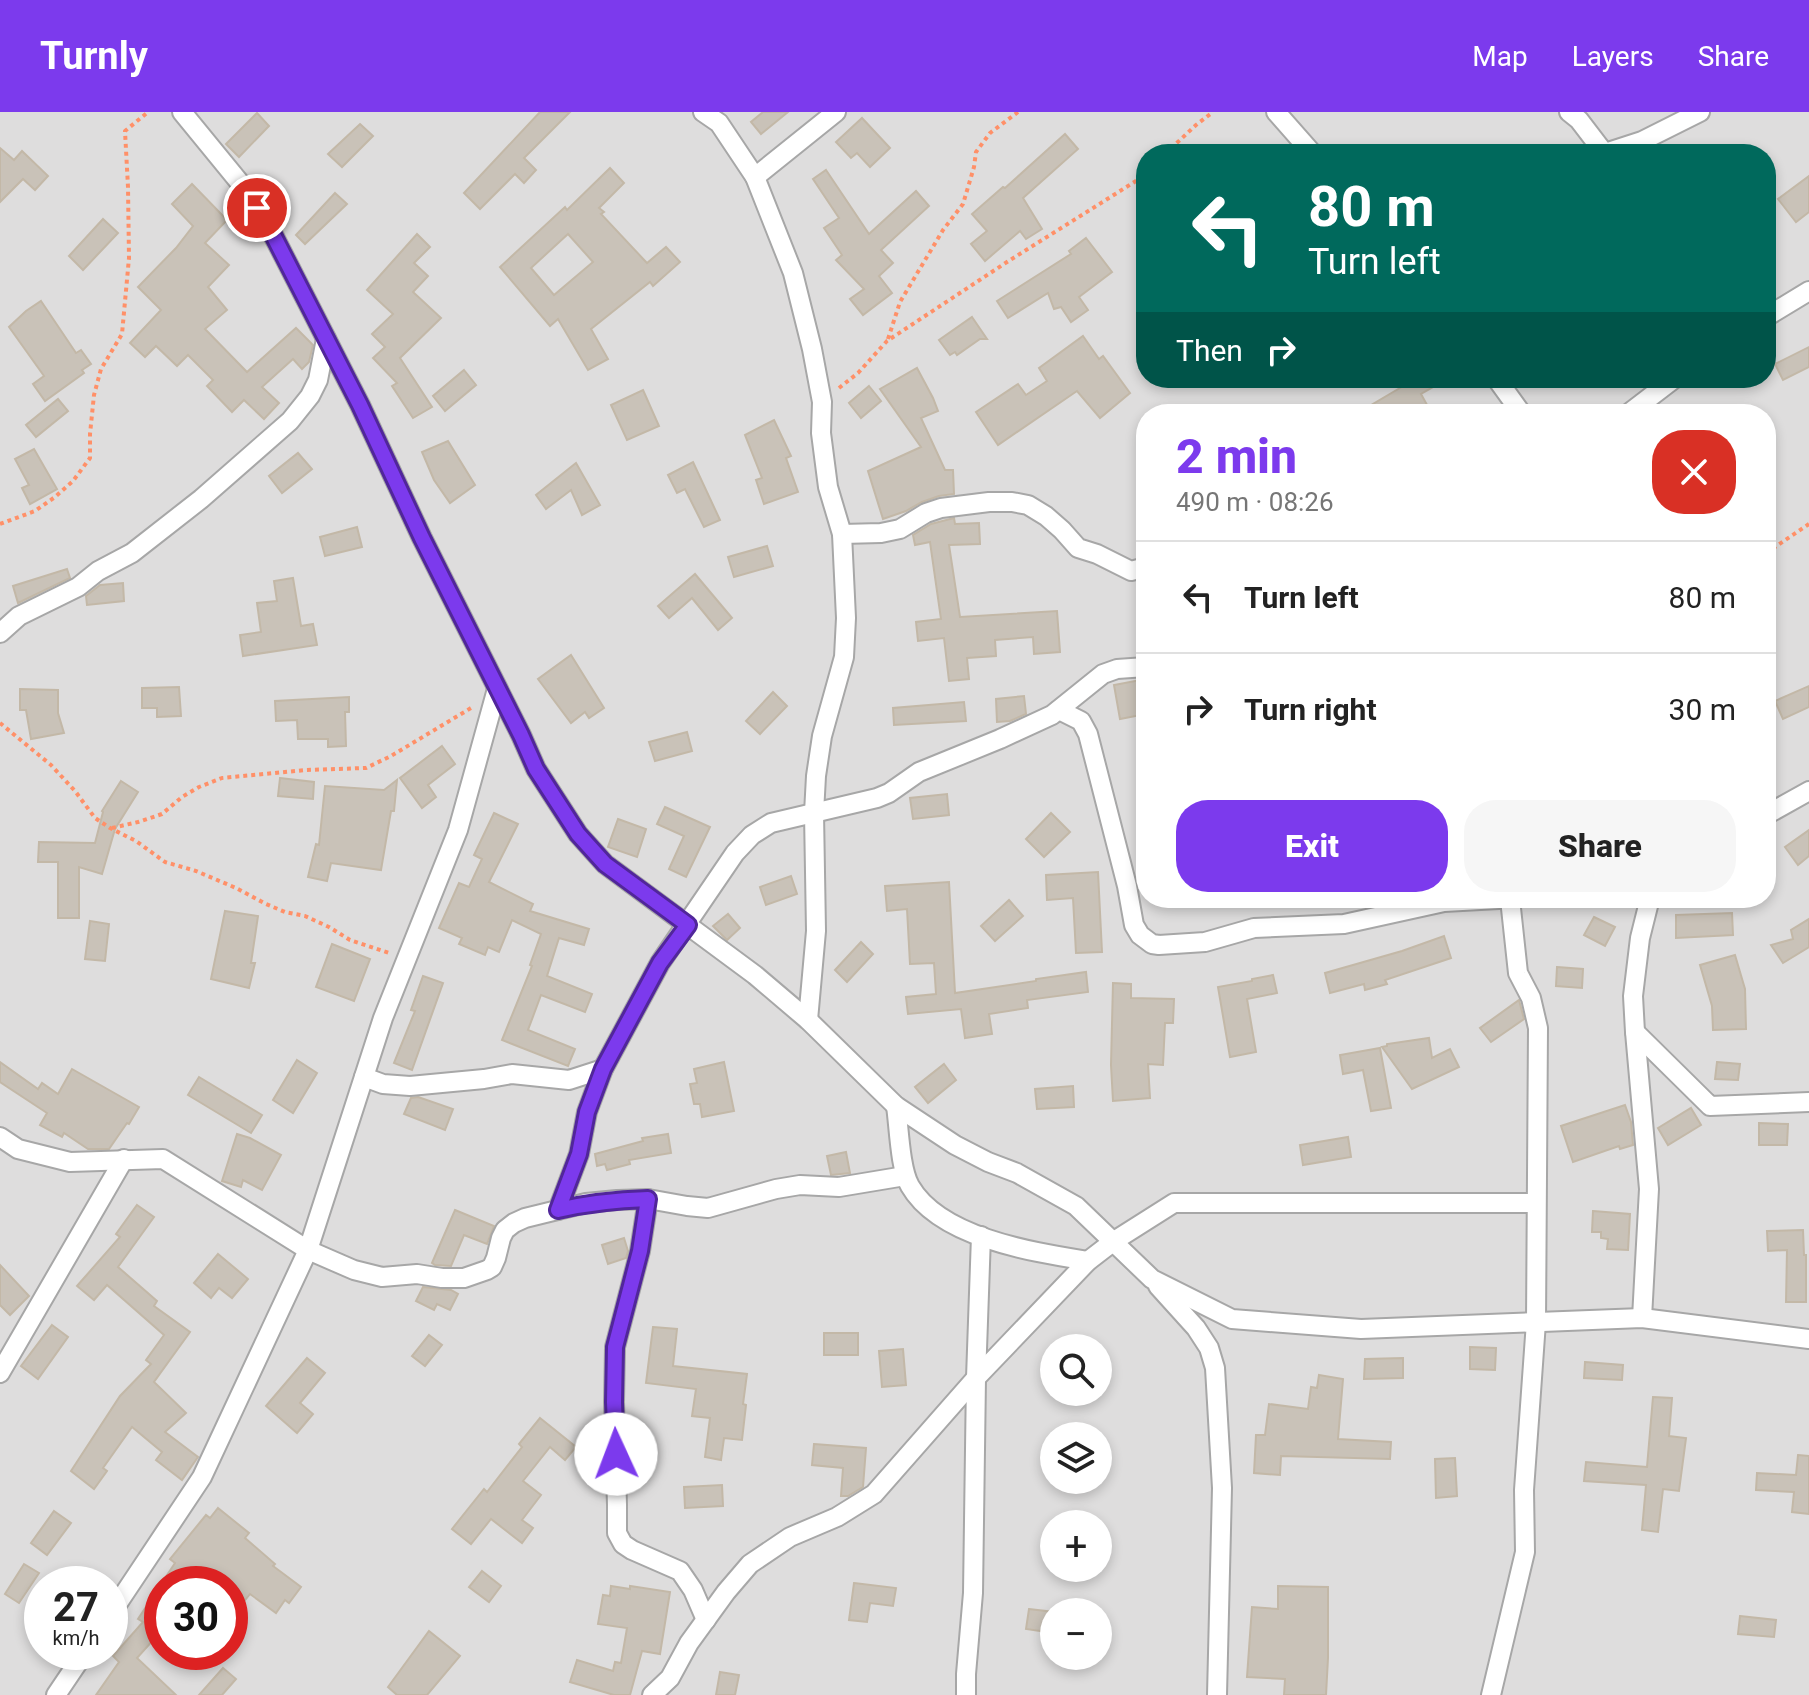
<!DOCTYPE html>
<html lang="en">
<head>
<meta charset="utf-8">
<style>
	body { margin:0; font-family:Roboto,sans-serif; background:#f6f6f6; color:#222; height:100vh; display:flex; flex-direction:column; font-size:30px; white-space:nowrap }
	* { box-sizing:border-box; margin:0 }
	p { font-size:26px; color:#767676 }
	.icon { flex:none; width:44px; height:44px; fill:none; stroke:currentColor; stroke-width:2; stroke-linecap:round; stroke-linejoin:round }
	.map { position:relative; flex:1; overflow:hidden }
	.sheet { position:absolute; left:1136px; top:292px; width:640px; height:504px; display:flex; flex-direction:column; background:#fff; border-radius:32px; box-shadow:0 4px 12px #0003 }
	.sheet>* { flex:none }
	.hud { position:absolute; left:1136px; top:32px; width:640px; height:244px; border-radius:32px; box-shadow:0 4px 12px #0003; background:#00695c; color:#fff; overflow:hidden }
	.tools { position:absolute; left:1040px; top:1222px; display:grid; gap:16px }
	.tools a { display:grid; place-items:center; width:72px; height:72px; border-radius:50%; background:#fff; box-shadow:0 4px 12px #0003; font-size:40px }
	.speed { position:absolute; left:24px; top:1454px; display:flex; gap:16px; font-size:40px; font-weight:700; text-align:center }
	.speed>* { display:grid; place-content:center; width:104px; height:104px; border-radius:50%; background:#fff; box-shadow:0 4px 12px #0003; line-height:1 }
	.speed small { font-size:20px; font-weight:400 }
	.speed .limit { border:12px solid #d22; background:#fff; color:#111 }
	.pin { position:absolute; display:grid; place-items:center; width:68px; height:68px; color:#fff; margin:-34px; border:4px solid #fff; border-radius:50%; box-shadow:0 2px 8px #0007 }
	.me { position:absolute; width:88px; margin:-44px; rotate:358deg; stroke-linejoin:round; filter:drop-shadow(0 0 6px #0008) }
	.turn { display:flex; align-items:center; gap:28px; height:168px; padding:0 40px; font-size:36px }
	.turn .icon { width:104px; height:104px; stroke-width:2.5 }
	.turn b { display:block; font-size:56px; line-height:68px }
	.then { display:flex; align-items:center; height:76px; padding:0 40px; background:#0003; gap:16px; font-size:30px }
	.round { display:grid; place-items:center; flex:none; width:84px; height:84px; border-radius:32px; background:#f6f6f6 }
	.overview { display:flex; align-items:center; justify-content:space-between; height:136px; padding:0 40px }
	h1 { font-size:48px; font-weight:800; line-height:60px; color:#7c3aed }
	.cta { display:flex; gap:16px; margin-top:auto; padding:16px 40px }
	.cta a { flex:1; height:92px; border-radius:32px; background:#7c3aed; color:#fff; font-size:32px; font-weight:800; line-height:92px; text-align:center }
	.cta a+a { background:#f6f6f6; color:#222 }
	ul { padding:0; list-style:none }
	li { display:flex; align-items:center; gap:24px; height:112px; padding:0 40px; border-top:2px solid #e0e0e0 }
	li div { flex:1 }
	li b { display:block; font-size:30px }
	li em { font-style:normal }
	header { display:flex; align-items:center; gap:48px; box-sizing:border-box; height:112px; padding:0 40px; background:#7c3aed; color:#fff }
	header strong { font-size:38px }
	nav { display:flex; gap:44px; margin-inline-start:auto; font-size:28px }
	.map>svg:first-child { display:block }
</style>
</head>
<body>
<header>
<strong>Turnly</strong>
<nav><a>Map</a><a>Layers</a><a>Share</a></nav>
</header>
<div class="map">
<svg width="1809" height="1583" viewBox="0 0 1809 1583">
	<rect width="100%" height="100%" fill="#f1efe6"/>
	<!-- residential -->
	<path fill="#dedddd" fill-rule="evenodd" d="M0,0H1809V1583H0ZM1146,42H1766V266H1146ZM1146,302H1766V786H1146ZM1054,1236H1098V1280H1054ZM1054,1324H1098V1368H1054ZM1054,1412H1098V1456H1054ZM42,1472H110V1540H42ZM162,1472H230V1540H162ZM1054,1500H1098V1544H1054Z"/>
	<!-- building -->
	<g fill="#c9c2b8" stroke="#c3b8a7" stroke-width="2" fill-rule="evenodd">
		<path d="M540,0H570L524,46L536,58L524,71L515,62L480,97L464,81Z"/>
		<path d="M763,0H788L761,22L751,10Z"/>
		<path d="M257,1L269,14L239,45L226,32Z"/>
		<path d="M862,6L890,36L870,55L857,41L851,46L836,30Z"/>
		<path d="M360,12L373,24L342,55L328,42Z"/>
		<path d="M1065,22L1078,37L1023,86L1042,117L1026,127L1020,119L985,149L971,132L987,119L972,102L1003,75L1005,76Z"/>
		<path d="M0,36L14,48L22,39L48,64L35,78L23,67L0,90Z"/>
		<path d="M610,56L624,71L599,96L604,100L601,102L647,151L666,135L680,150L653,174L650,170L591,217L608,247L588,258L558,207L550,214L500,155L565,95L567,98ZM568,122L593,150L554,183L531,156Z"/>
		<path d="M826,58L869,122L916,79L929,94L881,138L893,151L879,164L892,181L863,203L850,187L864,177L836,148L842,143L824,116L839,106L813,67Z"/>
		<path d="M1809,64V100L1796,110L1778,87Z"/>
		<path d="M192,72L227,108L205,131L229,153L208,175L227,198L205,217L247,260L296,216L313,233L309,250L302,257L293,247L262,275L279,291L264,307L244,288L232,300L207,274L213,268L188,243L177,254L156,234L145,245L130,231L161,198L138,175L176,136L193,114L172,92Z"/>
		<path d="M335,81L347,92L305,132L296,123Z"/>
		<path d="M103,107L118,121L83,158L69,144Z"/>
		<path d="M417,122L430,135L414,151L428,164L413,180L441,206L400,246L432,295L413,306L392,274L397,271L373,246L385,235L372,222L393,202L367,178Z"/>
		<path d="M1086,126L1112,160L1079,185L1088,198L1071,210L1061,195L1054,197L1048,181L1008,206L997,189L1071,142L1069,139Z"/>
		<path d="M41,189L76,241L81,238L91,252L82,258L84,261L45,289L33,272L44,264L9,215L26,199Z"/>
		<path d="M972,205L987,227H980L957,243L955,240L950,243L939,228Z"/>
		<path d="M1083,224L1099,247L1103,244L1130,281L1100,306L1077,279L998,333L976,300L1018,272L1026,283L1047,269L1039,256Z"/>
		<path d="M1809,235V255L1783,268L1775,252Z"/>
		<path d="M917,256L933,286L938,299L921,306L945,358H953L954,382L939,384L922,390L906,399L883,407L868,359L921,335L880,277Z"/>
		<path d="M464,258L476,273L445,299L433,284Z"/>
		<path d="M1417,266H1449L1421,282L1432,302H1356Z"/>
		<path d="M869,274L881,289L861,306L849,291Z"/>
		<path d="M643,278L659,314L627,328L611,293Z"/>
		<path d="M58,287L68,299L36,325L26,313Z"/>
		<path d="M774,308L791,344L786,346L798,380L764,392L756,368L762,366L745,323Z"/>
		<path d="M448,329L475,373L450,391L434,368L422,340Z"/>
		<path d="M34,337L57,377L30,392L22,376L29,373L15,347Z"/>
		<path d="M298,341L312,357L282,381L269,364Z"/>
		<path d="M693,350L720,408L704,415L685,377L677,381L668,363Z"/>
		<path d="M576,351L600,393L582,403L571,378L546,397L536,383Z"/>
		<path d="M954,406L955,412L979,411L980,432L949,433L960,505L1057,499L1060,540L1034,542L1033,525L995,528L996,544L967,546L969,567L949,569L944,526L918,529L916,510L941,507L930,430L915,433L913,423L931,412Z"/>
		<path d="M357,415L362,435L325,444L320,425Z"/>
		<path d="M767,434L773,454L734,465L728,445Z"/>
		<path d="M67,457L70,466L18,491L13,474Z"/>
		<path d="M695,462L732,506L718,518L692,486L669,506L658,494Z"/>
		<path d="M293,466L301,514L313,512L317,533L243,544L240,523L261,520L257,491L277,489L274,469Z"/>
		<path d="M123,471L124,489L87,493L86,484L100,473Z"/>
		<path d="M571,543L604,596L589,606L585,600L571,611L538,567Z"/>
		<path d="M1146,567V602L1120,607L1114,573Z"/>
		<path d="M1809,574V595L1783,607L1775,589Z"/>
		<path d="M179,575L181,604L157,605V596H142V576Z"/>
		<path d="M20,577L58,578V601L64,621L31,627L26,598H20Z"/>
		<path d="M773,580L787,594L760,622L746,609Z"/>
		<path d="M1024,584L1026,602L1010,609L997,610L996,587Z"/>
		<path d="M349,585V600H345L346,634L328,635V627H298L297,608L276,609L275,589Z"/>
		<path d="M964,590L966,609L894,613L893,596Z"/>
		<path d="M687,620L692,639L655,649L649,630Z"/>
		<path d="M442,634L455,652L428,673L436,685L422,696L400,666Z"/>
		<path d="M280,666L314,670L313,687L278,684Z"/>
		<path d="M397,668L394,699H391L381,758L331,751L327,769L308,765L316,732L319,733L325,674L384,678Z"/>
		<path d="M121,669L138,680L115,717L102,762L79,755V806H58V750H38L39,730L95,731L103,700L102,699Z"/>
		<path d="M947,682L949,703L913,707L910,686Z"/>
		<path d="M665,695L710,715L686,765L669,757L684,724L657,712Z"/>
		<path d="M494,701L518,712L489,770L533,792L530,799L589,817L584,833L559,826L547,864L592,882L585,900L541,883L528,918L575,937L568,954L502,928L532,854L530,853L541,822L512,808L499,840L488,835L485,843L459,832L462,826L439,816L459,771L469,775L482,747L474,743Z"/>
		<path d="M1051,701L1070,720L1044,745L1026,727Z"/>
		<path d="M618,707L646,717L637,745L608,735Z"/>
		<path d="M1809,718V744L1798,753L1785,735Z"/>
		<path d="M1098,760L1102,840L1076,841L1073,786L1047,788L1046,763Z"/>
		<path d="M791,764L797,782L766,793L760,775Z"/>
		<path d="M949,770L955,881L1036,869V867L1086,860L1088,880L1027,888L1028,896L989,902L992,922L965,926L961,897L908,902L906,885L936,882L934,851L910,852L907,797L887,799L885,774Z"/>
		<path d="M1009,788L1023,804L995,829L981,814Z"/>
		<path d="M225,799L258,804L251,851H255L249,876L211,867Z"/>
		<path d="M1732,801L1733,823L1676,826V803Z"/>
		<path d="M728,802L740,816L727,828L713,814Z"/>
		<path d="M1594,805L1615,815L1605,834L1584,823Z"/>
		<path d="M1809,807V835L1783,851L1771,833L1793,827L1791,818Z"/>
		<path d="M90,809L109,812L105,849L85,847Z"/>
		<path d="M1444,824L1451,846L1385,868L1387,872L1365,878L1364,872L1330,881L1325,861L1402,839Z"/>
		<path d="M861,830L873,842L847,870L835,858Z"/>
		<path d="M332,832L370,847L354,889L316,875Z"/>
		<path d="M1735,843L1745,877L1746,917L1713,918L1712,894L1700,853Z"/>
		<path d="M1557,855L1583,857L1582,876L1556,874Z"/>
		<path d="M1273,863L1277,881L1247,887L1256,940L1230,945L1218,875L1252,869V867Z"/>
		<path d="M423,864L443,871L412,958L394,951L415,899L411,898Z"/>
		<path d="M1113,871L1131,872V886L1174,887L1173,911H1165L1163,953L1148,952L1150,986L1113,989L1111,953Z"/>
		<path d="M1519,888L1524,907L1491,930L1480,916Z"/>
		<path d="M1429,926L1432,946L1450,937L1459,955L1412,977L1382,935L1387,934V932Z"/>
		<path d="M1380,936L1391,996L1371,999L1363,958L1343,962L1340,943Z"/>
		<path d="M297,948L317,961L293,1001L273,988Z"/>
		<path d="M0,950L38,977L42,971L58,982L72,957L139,995L129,1012L127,1011L109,1037H88L64,1021L62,1025L40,1013L47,1001L0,970Z"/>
		<path d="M724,950L734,999L702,1005L700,992H694L690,972L697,971L694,957Z"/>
		<path d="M1717,950L1740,952L1738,968L1715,967Z"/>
		<path d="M944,952L956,968L928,991L915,975Z"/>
		<path d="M199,965L262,1003L251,1021L188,983Z"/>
		<path d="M1073,974L1074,995L1037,997L1035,977Z"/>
		<path d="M418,985L453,997L445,1018L404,1002L411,986Z"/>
		<path d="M1625,993L1631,1010L1633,1033L1620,1037L1619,1034L1573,1050L1561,1014Z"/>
		<path d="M1691,996L1701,1013L1668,1033L1658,1016Z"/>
		<path d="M1759,1011L1788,1012L1787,1033H1759Z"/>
		<path d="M237,1022L250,1026L281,1043L262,1078L243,1068L241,1075L222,1069Z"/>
		<path d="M668,1022L671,1041L629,1048L630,1052L607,1058L605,1052L597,1054L595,1042L643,1029L642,1026Z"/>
		<path d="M1348,1025L1351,1045L1303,1053L1300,1033Z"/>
		<path d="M846,1040L850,1061L831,1063L827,1044Z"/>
		<path d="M137,1093L154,1105L118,1155L157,1189L154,1194L190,1220L154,1270L186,1301L165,1320L198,1345L182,1368L156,1348L162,1340L132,1315L103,1356L107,1359L94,1377L71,1359L120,1284L151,1252L146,1248L164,1223L107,1173L94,1188L77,1174L120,1125L116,1122Z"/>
		<path d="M455,1098L494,1114L487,1132L464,1123L451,1154L435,1153L432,1151Z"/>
		<path d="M1593,1099L1630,1102L1628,1138L1607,1137L1608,1127L1601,1126V1120H1592Z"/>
		<path d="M1803,1118L1804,1143H1806V1190H1786L1787,1138L1768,1139L1767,1119Z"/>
		<path d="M624,1126L628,1139L626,1146L608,1152L602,1133Z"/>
		<path d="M218,1142L248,1167L232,1186L219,1176L211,1186L194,1171Z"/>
		<path d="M0,1153L29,1184L10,1203L0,1193Z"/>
		<path d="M423,1175L451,1178L458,1182L450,1198L437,1192L434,1198L416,1189Z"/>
		<path d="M52,1213L68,1225L38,1267L21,1254Z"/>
		<path d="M653,1215L677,1217L673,1254L747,1262L743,1292L746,1293L742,1328L724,1326L721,1348L705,1345L710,1306L692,1304L696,1277L646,1271Z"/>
		<rect x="824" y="1221" width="34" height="22"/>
		<path d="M429,1223L442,1233L425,1254L412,1244Z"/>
		<path d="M1470,1235L1496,1236L1495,1258L1470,1257Z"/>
		<path d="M903,1237L906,1273L882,1275L879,1239Z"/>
		<path d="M307,1246L325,1261L300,1291L313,1302L297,1321L266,1294Z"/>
		<path d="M1403,1246V1266L1364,1267L1365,1247Z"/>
		<path d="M1585,1250L1623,1253L1622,1268L1584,1266Z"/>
		<path d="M1319,1263L1343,1267L1338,1327L1391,1330L1390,1347L1281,1344L1280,1363L1254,1361L1256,1323H1265L1269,1292L1308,1297L1311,1275L1317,1276Z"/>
		<path d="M1653,1285L1672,1286L1669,1324L1686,1326L1679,1379L1663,1377L1658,1420L1642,1418L1646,1373L1584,1369L1586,1350L1647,1355Z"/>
		<path d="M540,1306L576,1335L565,1348L550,1335L523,1369L541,1383L522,1408L533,1416L522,1431L491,1407L471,1432L452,1417L484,1377L487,1380L522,1335L519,1332Z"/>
		<path d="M814,1332L866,1336L863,1375L848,1384H841L843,1356L812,1353Z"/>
		<path d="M1798,1343L1809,1344V1402L1792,1400L1794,1380L1756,1378L1757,1361L1796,1363Z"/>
		<path d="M1455,1346L1457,1384L1436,1386L1435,1347Z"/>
		<path d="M722,1373L723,1394L685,1396L684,1375Z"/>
		<path d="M218,1396L249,1421L245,1426L275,1452L273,1454L301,1475L289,1491L285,1488L276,1501L250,1482L230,1507V1472H162V1508L152,1524L155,1526L137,1546L176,1583H96L119,1550L113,1544L143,1510L138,1507L175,1451L170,1447L206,1403L210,1406Z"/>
		<path d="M54,1399L71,1411L47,1443L31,1431Z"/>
		<path d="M24,1452L39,1461L19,1491L5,1482Z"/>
		<path d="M482,1459L501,1474L489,1490L469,1475Z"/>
		<path d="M854,1471L896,1476L893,1494L870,1491L867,1510L849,1508Z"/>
		<path d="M611,1474L630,1477V1474L670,1480L660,1542L642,1539L630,1583H614L570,1570L577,1548L613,1559L615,1550L621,1551L627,1516L598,1512L603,1483L610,1484Z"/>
		<path d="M1278,1474L1328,1475V1546L1326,1583H1284L1285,1567L1247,1565L1252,1495L1278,1497Z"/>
		<path d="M1029,1497L1054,1500V1521L1026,1517Z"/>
		<path d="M1740,1504L1776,1508L1774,1525L1738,1522Z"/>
		<path d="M429,1519L460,1544L427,1583H397L388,1575Z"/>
		<path d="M223,1556L236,1567L222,1583H199Z"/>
		<path d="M720,1560L739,1563L735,1583H716Z"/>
	</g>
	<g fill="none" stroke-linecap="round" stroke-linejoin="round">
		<defs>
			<g id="street">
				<path d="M182,0L245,77L269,115L360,293L422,426L521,623L536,657L578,722L605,752L755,863L808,908L896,994L955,1033L988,1050L1017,1061L1076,1094L1152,1167L1232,1207L1361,1217L1642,1206L1809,1227"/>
				<path d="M703,0L719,11L755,65"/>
				<path d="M1276,0L1313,42"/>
				<path d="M1569,0L1579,8L1605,42"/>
				<path d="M1605,41L1642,29L1700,0"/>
				<path d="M1766,205L1809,179"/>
				<path d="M1496,266L1522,302"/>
				<path d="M1628,302L1675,266"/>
				<path d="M842,422L881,421L900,417L926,401L941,396L989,390H1012L1028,393L1046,404L1062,418L1078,436L1097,442L1131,459L1146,455"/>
				<path d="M0,521L19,504L78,475L98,459L132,441L201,387L290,309L310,284L318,268L326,227"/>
				<path d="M1059,598L1081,609L1088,622L1127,774L1134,813L1140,823L1152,832L1159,833L1205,830L1254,816L1344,812L1444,790L1517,786"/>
				<path d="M1766,703L1809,679"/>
				<path d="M808,908L816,819L814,701L816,664L822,624L844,545L846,506L842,422L828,375L821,321L822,290L812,237L793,161L755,65L836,0"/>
				<path d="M1635,920L1710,994L1809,990"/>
				<path d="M364,965L383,972L410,974L484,967L512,962L569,968L603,957"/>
				<path d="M896,994C899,1015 900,1057 910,1074C940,1126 1033,1140 1088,1149"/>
				<path d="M0,1025L18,1037L70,1050L163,1047L308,1138L354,1158L382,1165L417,1162L442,1166H464L487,1158L492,1155L496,1146L501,1126L505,1118L514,1111L525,1106L586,1091L617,1088L648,1087L687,1094L708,1096L776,1077L800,1073L839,1075L905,1064"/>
				<path d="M648,1087L640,1139L615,1235L614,1290L617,1393V1421L623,1432L632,1438L680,1459L693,1478L706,1508"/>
				<path d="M558,1098L579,1042L587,1000L603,957L660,851L735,741L752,723L771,711L877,686L889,681L919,660L1000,627L1052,603L1103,562L1117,557L1146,555"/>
				<path d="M1158,1174L1196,1216L1209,1236L1215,1256L1222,1376L1217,1583"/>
				<path d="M1642,1206L1649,1077L1635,920L1633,884L1640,826L1650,786"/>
				<path d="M0,1261L124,1047"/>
				<path d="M110,1503L202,1365L308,1138L383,906L458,718L497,577"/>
				<path d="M56,1583L85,1540"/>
				<path d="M652,1583L670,1566L689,1531L726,1480L750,1452L790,1425L837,1405L874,1382L976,1266L1088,1149L1114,1129L1174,1091H1536"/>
				<path d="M966,1583V1562L973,1481L976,1266L981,1124"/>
				<path d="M1491,1583L1525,1440L1524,1378L1536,1210L1538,916L1531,886L1518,861L1510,787"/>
			</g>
		</defs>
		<!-- street casing -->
		<use href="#street" stroke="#a7a7a7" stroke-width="22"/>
		<!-- path -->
		<g stroke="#ff9068" stroke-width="4" stroke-dasharray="4 4" stroke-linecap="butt">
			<path d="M1165,42L1196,13L1213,0"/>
			<path d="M888,227L900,190L943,118L963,92L974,55L976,40L990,21L1018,0"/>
			<path d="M839,276L858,261L887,229L1007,150L1136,69L1146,60"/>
			<path d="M0,412L35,399L55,385L73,369L90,346V322L94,283L101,257L122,222L129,146L128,75L125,19L148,0"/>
			<path d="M1766,441L1809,412"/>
			<path d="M0,611L51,653L75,679L95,706L110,716L136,729L165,750L196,759L236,776L266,792L285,800L305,804L329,815L350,828L389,841"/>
			<path d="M112,716L138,710L162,702L182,685L199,675L222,666L306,658L366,656L391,644L471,596"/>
		</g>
		<!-- street -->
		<use href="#street" stroke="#fff" stroke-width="18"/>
	</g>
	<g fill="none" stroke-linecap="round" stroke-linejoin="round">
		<defs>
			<path id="route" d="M257,96L269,115L360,293L422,426L521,623L536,657L578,722L605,752L688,813L660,851L603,957L587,1000L579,1042L558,1098C588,1091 617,1088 648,1087L640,1139L615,1235L614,1290L616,1342"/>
		</defs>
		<!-- route casing -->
		<use href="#route" stroke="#51269a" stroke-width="20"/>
		<!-- route -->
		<use href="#route" stroke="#7c3aed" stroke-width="14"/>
	</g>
</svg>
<div class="tools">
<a><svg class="icon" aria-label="search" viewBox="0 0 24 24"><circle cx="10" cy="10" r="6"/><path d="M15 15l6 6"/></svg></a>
<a><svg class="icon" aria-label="layers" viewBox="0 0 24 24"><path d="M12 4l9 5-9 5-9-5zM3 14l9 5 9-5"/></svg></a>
<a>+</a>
<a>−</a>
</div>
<div class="speed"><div>27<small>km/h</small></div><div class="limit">30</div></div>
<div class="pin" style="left:257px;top:96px;background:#d93025"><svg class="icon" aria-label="arrive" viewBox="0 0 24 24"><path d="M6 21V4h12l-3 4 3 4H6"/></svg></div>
<svg class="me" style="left:616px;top:1342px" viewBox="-20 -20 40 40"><circle r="19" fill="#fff"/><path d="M0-13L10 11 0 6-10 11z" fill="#7c3aed"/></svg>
<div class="hud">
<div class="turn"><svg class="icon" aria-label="left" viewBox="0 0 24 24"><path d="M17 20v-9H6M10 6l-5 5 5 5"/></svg><div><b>80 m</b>Turn left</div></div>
<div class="then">Then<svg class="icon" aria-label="right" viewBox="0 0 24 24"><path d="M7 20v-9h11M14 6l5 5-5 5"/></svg></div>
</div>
<section class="sheet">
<div class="overview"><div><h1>2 min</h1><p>490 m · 08:26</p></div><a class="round" style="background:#d93025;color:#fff"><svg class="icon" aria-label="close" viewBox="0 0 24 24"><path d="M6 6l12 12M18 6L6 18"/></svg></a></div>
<ul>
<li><svg class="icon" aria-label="left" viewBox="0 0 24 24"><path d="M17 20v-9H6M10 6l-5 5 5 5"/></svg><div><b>Turn left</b></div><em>80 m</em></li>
<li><svg class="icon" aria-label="right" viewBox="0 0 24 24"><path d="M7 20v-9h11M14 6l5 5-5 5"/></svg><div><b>Turn right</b></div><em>30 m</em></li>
</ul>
<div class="cta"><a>Exit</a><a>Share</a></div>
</section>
</div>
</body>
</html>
